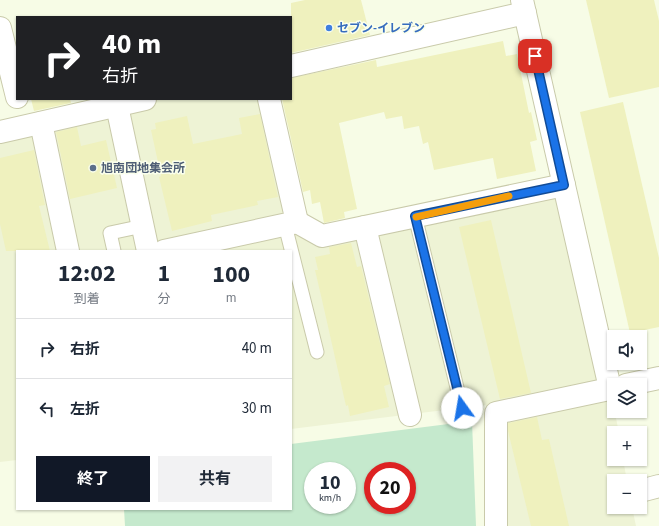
<!DOCTYPE html>
<html lang="ja">
<head>
<meta charset="utf-8">
<style>
	body { margin:0; font-family:"Source Sans 3","Noto Sans JP",sans-serif; background:#f2f2f3; color:#1f2937; height:100vh; display:flex; flex-direction:column; font-size:15px; white-space:nowrap }
	* { box-sizing:border-box; margin:0 }
	p { font-size:13px; color:#747a83 }
	.icon { flex:none; width:22px; height:22px; fill:none; stroke:currentColor; stroke-width:2; stroke-linecap:round; stroke-linejoin:round }
	.map { position:relative; flex:1; overflow:hidden }
	.panel { position:absolute; left:16px; top:250px; width:276px; height:260px; display:flex; flex-direction:column; background:#fff; border-radius:0px; box-shadow:0 1px 3px #0004 }
	.panel>* { flex:none }
	.banner { position:absolute; left:16px; top:16px; width:276px; height:84px; border-radius:0px; box-shadow:0 1px 3px #0004; background:#202124; color:#fff; overflow:hidden }
	.buttons { position:absolute; left:607px; top:330px; display:grid; gap:8px }
	.buttons a { display:grid; place-items:center; width:40px; height:40px; border-radius:0px; background:#fff; box-shadow:0 1px 3px #0004; font-size:20px }
	.speed { position:absolute; left:304px; top:462px; display:flex; gap:8px; font-size:20px; font-weight:700; text-align:center }
	.speed>* { display:grid; place-content:center; width:52px; height:52px; border-radius:50%; background:#fff; box-shadow:0 1px 3px #0004; line-height:1 }
	.speed small { font-size:10px; font-weight:400 }
	.speed .limit { border:6px solid #d22; background:#fff; color:#111 }
	.pin { position:absolute; display:grid; place-items:center; width:34px; height:34px; color:#fff; margin:-17px; border-radius:8px; box-shadow:0 2px 6px #0006 }
	.me { position:absolute; width:44px; margin:-22px; rotate:347deg; stroke-linejoin:round; filter:drop-shadow(0 0 3px #0008) }
	.turn { display:flex; align-items:center; gap:14px; height:84px; padding:0 20px; font-size:18px }
	.turn .icon { width:52px; height:52px; stroke-width:2.5 }
	.turn b { display:block; font-size:28px; line-height:34px }
	.eta { display:flex; justify-content:space-evenly; align-items:center; height:68px; text-align:center }
	.eta b { font-size:24px; font-weight:700; line-height:28px }
	.action { display:flex; gap:8px; margin-top:auto; padding:8px 20px }
	.action a { flex:1; height:46px; border-radius:0px; background:#111827; color:#fff; font-size:16px; font-weight:700; line-height:46px; text-align:center }
	.action a+a { background:#f2f2f3; color:#1f2937 }
	ul { padding:0; list-style:none }
	li { display:flex; align-items:center; gap:12px; height:60px; padding:0 20px; border-top:1px solid #e0e1e3 }
	li div { flex:1 }
	li b { display:block; font-size:15px }
	li em { font-style:normal }
	.map>svg:first-child { display:block }
</style>
</head>
<body>
<div class="map">
<svg width="659" height="526" viewBox="0 0 659 526">
	<rect width="100%" height="100%" fill="#f7fce6"/>
	<!-- residential -->
	<path fill="#eef3d5" d="M147,99H269L297,222L322,236L564,185L610,388L619,433H614V459H623L627,481H614V507H632L636,526H496V413L485,405L291,429V251H17V460L0,462V133Z"/>
	<!-- green -->
	<path fill="#c5e9cd" fill-rule="evenodd" d="M472,421L476,526H125L124,509H291V444ZM313,471H347V505H313ZM373,471H407V505H373Z"/>
	<!-- building -->
	<g fill="#eff1be">
		<path d="M305,0H361L370,35L291,53V3Z"/>
		<path d="M586,0H654L659,21V87L609,98Z"/>
		<path d="M503,41L506,56L517,54L529,113L531,112L537,140L530,142L536,171L497,179L493,158L434,170L428,142L423,144L419,126L404,129L402,116L386,119L384,112L339,123L357,209L344,212L345,218L324,223L320,202L312,204L310,190L303,192L282,99H291V78L376,60L377,67Z"/>
		<path d="M31,99H70L71,103L34,111Z"/>
		<path d="M623,102L659,258V327L630,333L580,112Z"/>
		<path d="M260,114L278,197L257,201L258,205L211,215L212,221L172,231L159,177L161,176L151,130L156,129L155,123L187,116L193,144L242,134L239,118Z"/>
		<path d="M77,127L81,146L106,140L117,188L70,199L56,132Z"/>
		<path d="M34,150L45,205L39,206L50,251H6L0,224V158Z"/>
		<path d="M491,220L531,393L500,399L459,227Z"/>
		<path d="M351,243L357,267L361,266L390,384L384,386L389,407L350,416L348,405L346,406L322,300L315,270H318L315,257L330,254L329,247Z"/>
		<path d="M537,417L542,440L549,439L569,526H531L508,431V423Z"/>
	</g>
	<g fill="none" stroke-linecap="round" stroke-linejoin="round">
		<defs>
			<g id="lane">
				<path d="M415,216L462,408"/>
				<path d="M285,225L317,352"/>
				<path d="M114,251L110,233L143,226"/>
			</g>
			<g id="street">
				<path d="M522,0L610,388"/>
				<path d="M0,28L17,97"/>
				<path d="M291,66L525,13"/>
				<path d="M117,106L148,251"/>
				<path d="M41,123L68,251"/>
				<path d="M0,132L145,99"/>
				<path d="M297,222L322,236L564,185"/>
				<path d="M365,227L410,415"/>
				<path d="M164,251L297,222L269,99"/>
				<path d="M626,385L659,378"/>
				<path d="M644,490L659,486"/>
				<path d="M496,526V413L614,388"/>
			</g>
		</defs>
		<!-- lane casing -->
		<use href="#lane" stroke="#c9caaa" stroke-width="15"/>
		<!-- street casing -->
		<use href="#street" stroke="#c9caaa" stroke-width="24"/>
		<!-- lane -->
		<use href="#lane" stroke="#fff" stroke-width="13"/>
		<!-- street -->
		<use href="#street" stroke="#fff" stroke-width="22"/>
	</g>
	<g fill="none" stroke-linecap="round" stroke-linejoin="round">
		<defs>
			<path id="route" d="M462,408L415,216L564,185L535,56"/>
		</defs>
		<!-- route casing -->
		<use href="#route" stroke="#114b97" stroke-width="10"/>
		<!-- route -->
		<use href="#route" stroke="#1a73e8" stroke-width="7"/>
		<!-- slow -->
		<path stroke="#f59e0b" stroke-width="7" d="M416,217L509,196"/>
	</g>
	<!-- markers -->
	<circle fill="#3f7fe0" stroke="#faffec" stroke-width="1.5" cx="329" cy="28" r="4"/>
	<circle fill="#5c6f8a" stroke="#faffec" stroke-width="1.5" cx="93" cy="168" r="4"/>
	<g text-anchor="middle" stroke-width="3" stroke-linejoin="round" paint-order="stroke">
		<!-- shop labels -->
		<g font-size="12" font-weight="bold" fill="#366cbe" stroke="#faffec" text-anchor="start">
			<text x="337" y="32">セブン-イレブン</text>
		</g>
		<!-- service labels -->
		<g font-size="12" font-weight="bold" fill="#4e5e75" stroke="#faffec" text-anchor="start">
			<text x="101" y="172">旭南団地集会所</text>
		</g>
	</g>
</svg>
<div class="buttons">
<a><svg class="icon" aria-label="sound" viewBox="0 0 24 24"><path d="M4 9h4l5-4v14l-5-4H4zM17 9q2 3 0 6"/></svg></a>
<a><svg class="icon" aria-label="layers" viewBox="0 0 24 24"><path d="M12 4l9 5-9 5-9-5zM3 14l9 5 9-5"/></svg></a>
<a>+</a>
<a>−</a>
</div>
<div class="speed"><div>10<small>km/h</small></div><div class="limit">20</div></div>
<div class="pin" style="left:535px;top:56px;background:#d93025"><svg class="icon" aria-label="arrive" viewBox="0 0 24 24"><path d="M6 21V4h12l-3 4 3 4H6"/></svg></div>
<svg class="me" style="left:462px;top:408px" viewBox="-20 -20 40 40"><circle r="19" fill="#fff"/><path d="M0-13L10 11 0 6-10 11z" fill="#1a73e8"/></svg>
<div class="banner">
<div class="turn"><svg class="icon" aria-label="right" viewBox="0 0 24 24"><path d="M7 20v-9h11M14 6l5 5-5 5"/></svg><div><b>40 m</b>右折</div></div>
</div>
<section class="panel">
<div class="eta">
<div><b>12:02</b><p>到着</p></div>
<div><b>1</b><p>分</p></div>
<div><b>100</b><p>m</p></div>
</div>
<ul>
<li><svg class="icon" aria-label="right" viewBox="0 0 24 24"><path d="M7 20v-9h11M14 6l5 5-5 5"/></svg><div><b>右折</b></div><em>40 m</em></li>
<li><svg class="icon" aria-label="left" viewBox="0 0 24 24"><path d="M17 20v-9H6M10 6l-5 5 5 5"/></svg><div><b>左折</b></div><em>30 m</em></li>
</ul>
<div class="action"><a>終了</a><a>共有</a></div>
</section>
</div>
</body>
</html>
